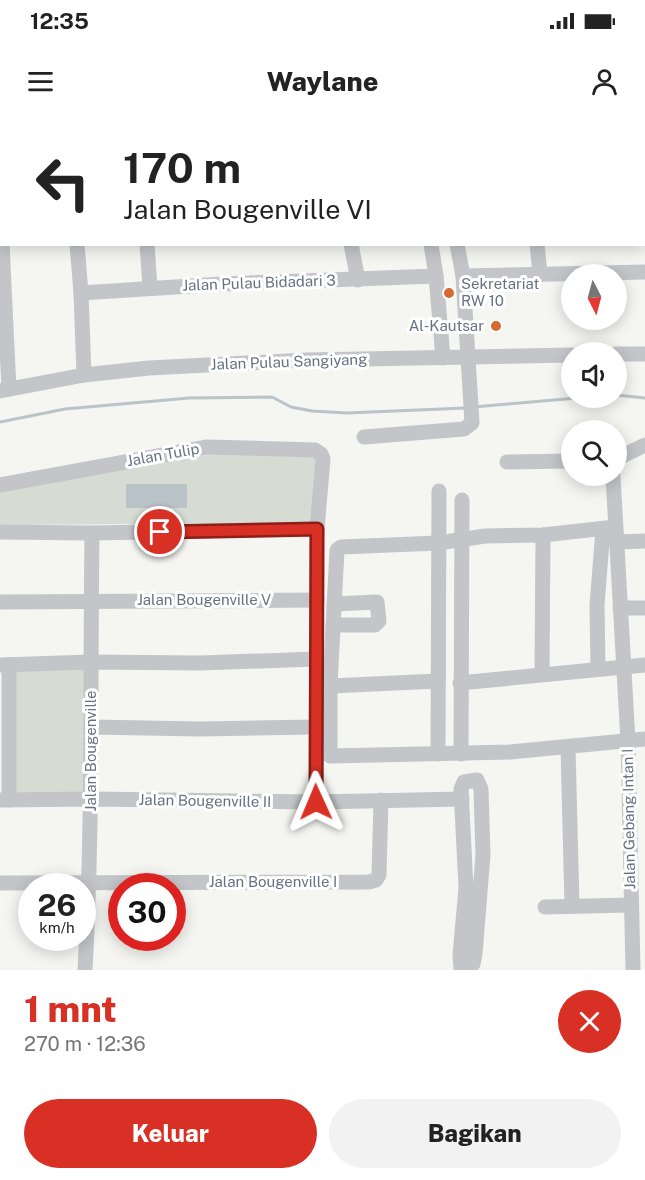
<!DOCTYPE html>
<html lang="id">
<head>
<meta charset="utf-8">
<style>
	body { margin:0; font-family:"Public Sans",sans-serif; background:#f2f2f2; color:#222; height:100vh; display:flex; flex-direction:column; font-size:22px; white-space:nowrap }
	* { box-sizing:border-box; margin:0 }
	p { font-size:20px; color:#767676 }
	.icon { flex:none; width:33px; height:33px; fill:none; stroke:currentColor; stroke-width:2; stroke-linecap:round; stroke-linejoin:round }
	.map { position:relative; height:850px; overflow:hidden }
	.panel { display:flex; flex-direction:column; background:#fff; flex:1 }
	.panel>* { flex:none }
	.hud { position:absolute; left:0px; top:0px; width:645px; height:126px; box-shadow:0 3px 15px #0003; background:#fff; color:#222; overflow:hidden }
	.needle { width:39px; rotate:174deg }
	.buttons { position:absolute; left:561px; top:144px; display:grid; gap:12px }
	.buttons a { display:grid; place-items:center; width:66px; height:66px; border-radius:50%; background:#fff; box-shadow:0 3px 15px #0003; font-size:30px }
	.speed { position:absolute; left:18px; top:753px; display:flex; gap:12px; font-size:30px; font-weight:700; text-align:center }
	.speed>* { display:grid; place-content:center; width:78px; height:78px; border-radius:50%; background:#fff; box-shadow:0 3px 15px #0003; line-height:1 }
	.speed small { font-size:15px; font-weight:400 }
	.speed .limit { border:9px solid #d22; background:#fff; color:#111 }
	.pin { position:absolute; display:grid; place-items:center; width:51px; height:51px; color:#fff; margin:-26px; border:3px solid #fff; border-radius:50%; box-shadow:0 2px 6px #0007 }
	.me { position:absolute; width:66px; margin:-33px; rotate:359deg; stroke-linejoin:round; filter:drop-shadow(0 0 4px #0008) }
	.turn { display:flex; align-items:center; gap:21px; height:126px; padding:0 24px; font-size:27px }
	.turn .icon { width:78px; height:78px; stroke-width:2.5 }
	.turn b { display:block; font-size:42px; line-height:51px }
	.round { display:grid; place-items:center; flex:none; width:63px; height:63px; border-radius:32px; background:#f2f2f2 }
	.head { display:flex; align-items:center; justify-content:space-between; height:102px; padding:0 24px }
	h1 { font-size:36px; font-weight:800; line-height:45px; color:#d93025 }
	.action { display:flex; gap:12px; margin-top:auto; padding:12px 24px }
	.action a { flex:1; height:69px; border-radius:36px; background:#d93025; color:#fff; font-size:24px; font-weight:800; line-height:69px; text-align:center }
	.action a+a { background:#f2f2f2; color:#222 }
	.status { display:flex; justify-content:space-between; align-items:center; height:42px; padding:0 30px; background:#fff; direction:ltr }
	.status svg { height:16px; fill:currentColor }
	header { display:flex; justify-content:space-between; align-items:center; height:78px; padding:0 24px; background:#fff; font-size:27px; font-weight:800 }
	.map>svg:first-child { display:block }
</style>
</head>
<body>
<div class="status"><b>12:35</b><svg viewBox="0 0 49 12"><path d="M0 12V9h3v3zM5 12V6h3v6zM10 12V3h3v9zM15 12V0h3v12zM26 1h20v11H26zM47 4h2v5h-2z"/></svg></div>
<header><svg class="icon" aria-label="menu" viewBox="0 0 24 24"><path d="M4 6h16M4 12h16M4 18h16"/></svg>Waylane<svg class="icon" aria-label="person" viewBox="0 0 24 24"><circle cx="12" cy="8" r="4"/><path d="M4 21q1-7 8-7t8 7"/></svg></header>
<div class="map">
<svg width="645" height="850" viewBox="0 0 645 850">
	<rect width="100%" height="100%" fill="#f5f5f2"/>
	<!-- green -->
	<g fill="#d6dcd3">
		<path d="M317,329L315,403L0,405V371L236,330Z"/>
		<path d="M91,542L92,679L9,680V545Z"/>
	</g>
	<!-- water -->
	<rect fill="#bac3c8" x="126" y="364" width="61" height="24"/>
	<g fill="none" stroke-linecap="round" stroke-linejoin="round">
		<!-- stream -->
		<g stroke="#bac3c8" stroke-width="3">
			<path d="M616,275L645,278"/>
			<path d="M474,287L577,278"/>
			<path d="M0,302L65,289L189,278L272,277L291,287L312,291L347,293L465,288"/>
		</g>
		<!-- minor -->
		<g stroke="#c3c5c9" stroke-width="15">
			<path d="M71,0V2"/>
			<path d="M132,0V2"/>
			<path d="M244,0L245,2"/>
			<path d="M305,0V2"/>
			<path d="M390,0V2"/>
			<path d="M418,0V2"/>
			<path d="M502,0V2"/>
			<path d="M631,0L632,2"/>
			<path d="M644,33L645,37"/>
			<path d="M0,90L2,116"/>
			<path d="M644,90H645"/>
			<path d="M2,124L9,269"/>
			<path d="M77,124L81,173L84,255"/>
			<path d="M147,124L150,168"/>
			<path d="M351,124L358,160"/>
			<path d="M431,124L436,156L443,238"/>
			<path d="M537,124L540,154"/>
			<path d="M463,156L645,152"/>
			<path d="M81,173L222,164L436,156"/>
			<path d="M616,234H645"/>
			<path d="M0,271L84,255L149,248L307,240L572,235"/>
			<path d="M364,317L464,309L472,303L463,156L457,124"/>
			<path d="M616,339L645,325"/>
			<path d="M507,342L572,341"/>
			<path d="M613,356L628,621L633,850"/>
			<path d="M0,365L207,327L315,330L321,334L323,339L317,409L316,682"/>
			<path d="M0,412L92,413L317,409"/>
			<path d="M616,422L645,421"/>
			<path d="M0,482L317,480"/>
			<path d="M620,488H645"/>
			<path d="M333,505H375L379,501L377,482L334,484"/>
			<path d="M0,545L91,542L200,543L316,539"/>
			<path d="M9,545V680"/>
			<path d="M598,549L597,485L603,409"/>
			<path d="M542,554L543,415"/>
			<path d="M438,561L330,566V636L510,632L645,619"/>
			<path d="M460,563L645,545"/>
			<path d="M330,566L337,430L341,427L438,423L485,416L543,415L615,407"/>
			<path d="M92,607L200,609L315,607"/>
			<path d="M568,627L572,786"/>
			<path d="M438,634L439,371"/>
			<path d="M461,634L462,380"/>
			<path d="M0,680L92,679L316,682L462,679"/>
			<path d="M0,763L369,762L376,760L379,755L381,680"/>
			<path d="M545,787L631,785"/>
			<path d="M85,850C93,704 90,559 92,413"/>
			<path d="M461,850L460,835L466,768L461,669L464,662L477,660L481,669L483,735L475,834L473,844L467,850"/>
		</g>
	</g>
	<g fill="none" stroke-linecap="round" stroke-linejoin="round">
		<defs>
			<path id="route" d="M160,412L317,409L316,682"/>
		</defs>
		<!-- route casing -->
		<use href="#route" stroke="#8d1f18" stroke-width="15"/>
		<!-- route -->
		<use href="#route" stroke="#d93025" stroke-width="10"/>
	</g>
	<!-- markers -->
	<g fill="#d76830" stroke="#fff" stroke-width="2">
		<circle cx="449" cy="173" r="6"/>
		<circle cx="496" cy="206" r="6"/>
	</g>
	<g text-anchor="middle" stroke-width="6" stroke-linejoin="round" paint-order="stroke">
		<!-- street labels -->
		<g font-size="15" fill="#667281" stroke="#fff">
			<text transform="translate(259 163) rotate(-2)" y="5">Jalan Pulau Bidadari 3</text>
			<text transform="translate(289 242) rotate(-2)" y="5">Jalan Pulau Sangiyang</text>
			<text transform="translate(163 335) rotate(-10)" y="5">Jalan Tulip</text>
			<text x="204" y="485">Jalan Bougenville V</text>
			<text transform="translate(91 631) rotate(-90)" y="5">Jalan Bougenville</text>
			<text transform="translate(205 681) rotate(1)" y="5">Jalan Bougenville II</text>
			<text transform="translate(629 699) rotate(-91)" y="5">Jalan Gebang Intan I</text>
			<text x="273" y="767">Jalan Bougenville I</text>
		</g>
		<!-- poi labels -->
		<g font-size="15" fill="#667281" stroke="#fff" text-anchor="start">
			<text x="461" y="169">Sekretariat<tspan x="461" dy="17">RW 10</tspan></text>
			<text x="484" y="211" text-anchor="end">Al-Kautsar</text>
		</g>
	</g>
</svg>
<div class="buttons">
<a><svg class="needle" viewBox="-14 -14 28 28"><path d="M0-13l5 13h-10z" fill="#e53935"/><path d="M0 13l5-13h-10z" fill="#767676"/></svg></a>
<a><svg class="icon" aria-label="sound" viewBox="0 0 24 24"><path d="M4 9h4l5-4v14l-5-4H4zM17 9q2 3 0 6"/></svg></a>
<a><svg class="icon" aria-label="search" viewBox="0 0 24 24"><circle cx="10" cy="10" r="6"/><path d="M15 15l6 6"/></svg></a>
</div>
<div class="speed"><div>26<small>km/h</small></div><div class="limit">30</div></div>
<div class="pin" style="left:160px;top:412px;background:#d93025"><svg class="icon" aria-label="arrive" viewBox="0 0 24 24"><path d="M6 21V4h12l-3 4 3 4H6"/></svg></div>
<svg class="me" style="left:316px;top:682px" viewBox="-20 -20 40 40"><path d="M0-17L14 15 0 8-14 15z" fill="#d93025" stroke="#fff" stroke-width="4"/></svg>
<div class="hud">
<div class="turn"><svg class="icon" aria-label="left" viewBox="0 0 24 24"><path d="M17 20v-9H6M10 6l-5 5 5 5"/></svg><div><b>170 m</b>Jalan Bougenville VI</div></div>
</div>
</div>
<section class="panel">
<div class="head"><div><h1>1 mnt</h1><p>270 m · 12:36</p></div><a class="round" style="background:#d93025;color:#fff"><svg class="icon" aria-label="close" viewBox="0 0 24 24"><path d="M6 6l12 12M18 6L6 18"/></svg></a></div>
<div class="action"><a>Keluar</a><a>Bagikan</a></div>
</section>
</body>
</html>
